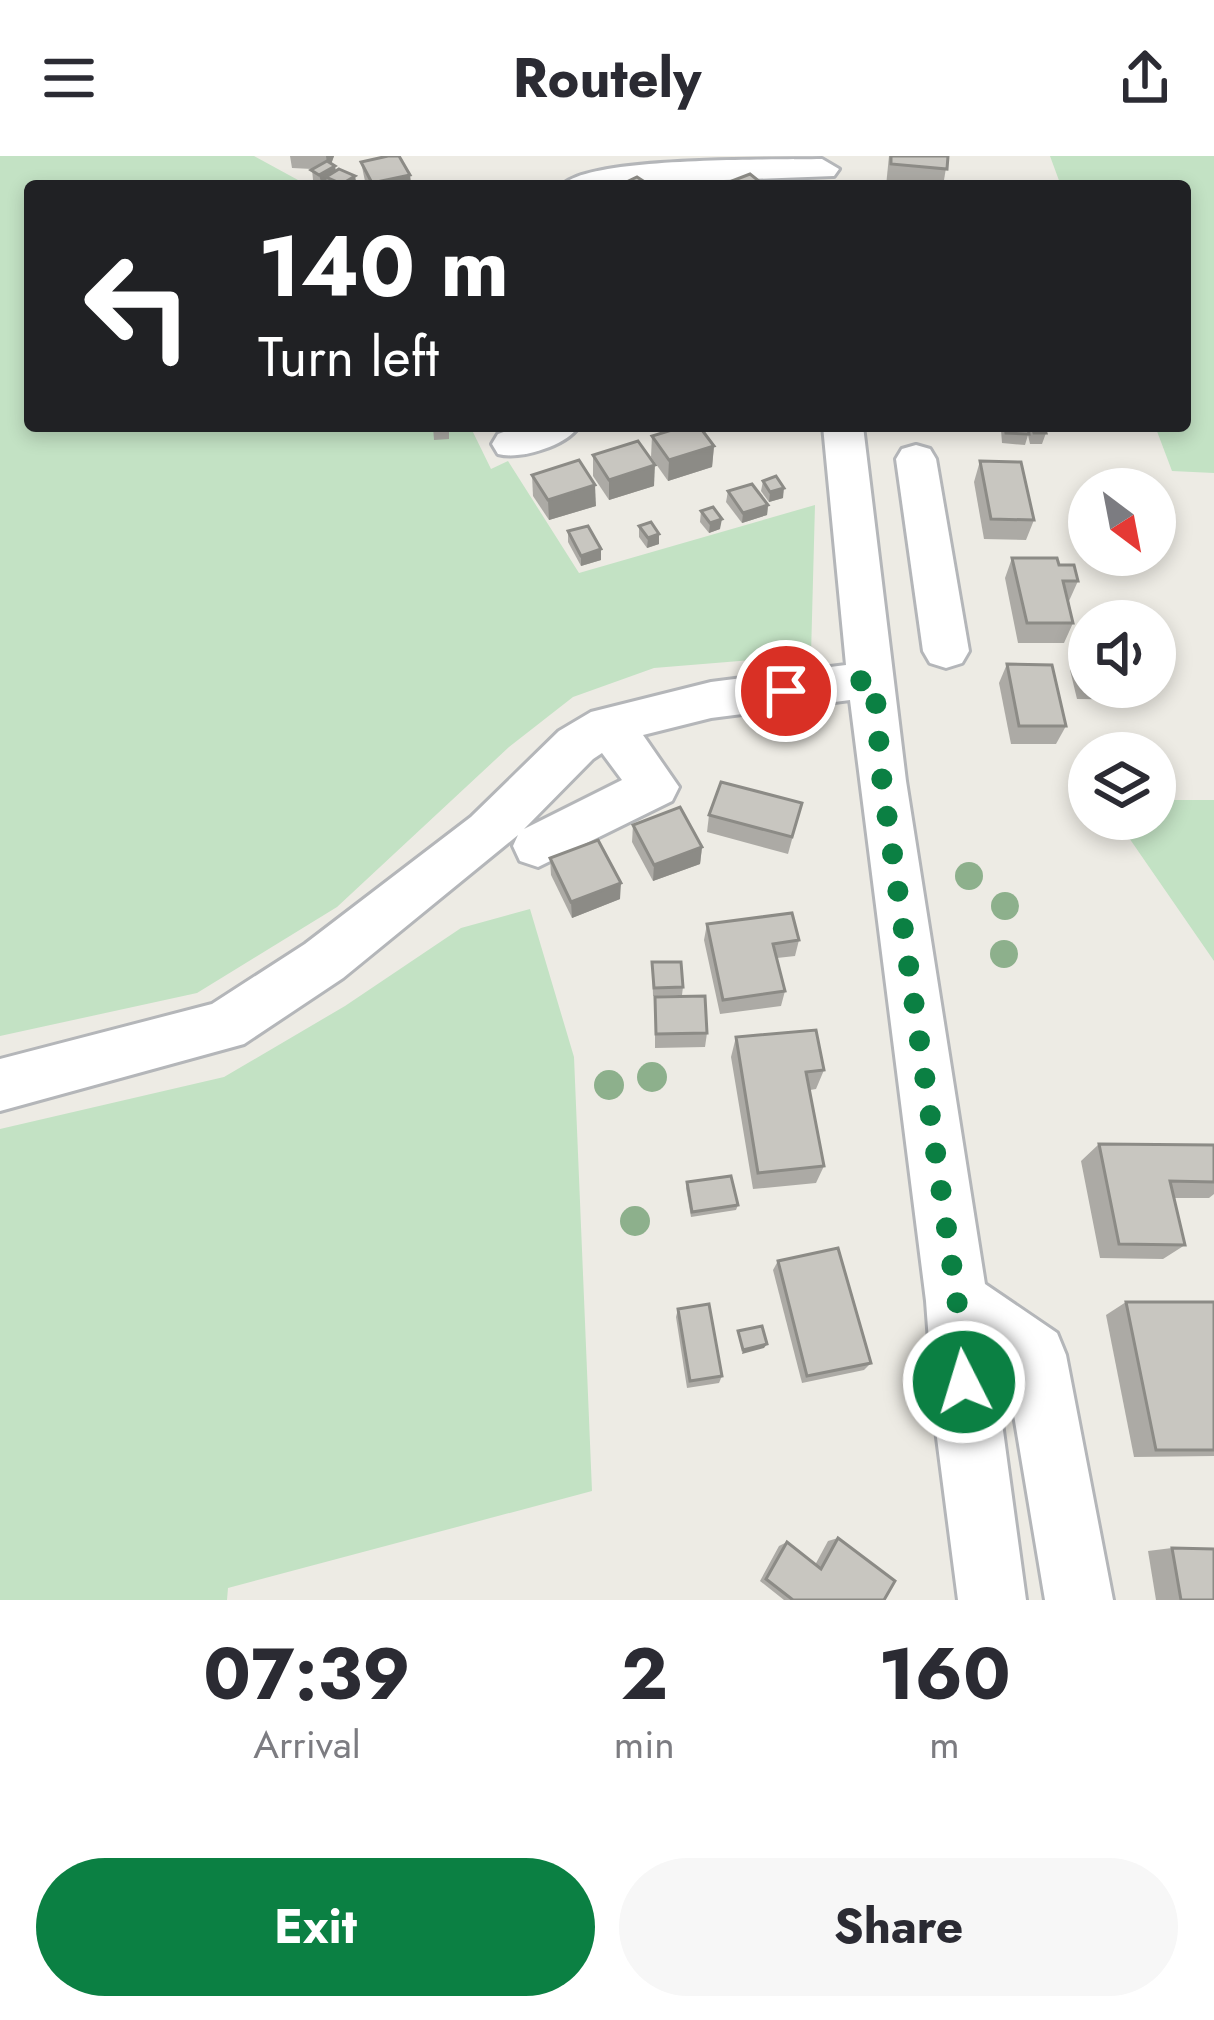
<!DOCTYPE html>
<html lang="en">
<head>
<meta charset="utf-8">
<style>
	body { margin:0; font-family:Jost,sans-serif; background:#f7f7f7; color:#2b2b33; height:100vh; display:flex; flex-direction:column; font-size:45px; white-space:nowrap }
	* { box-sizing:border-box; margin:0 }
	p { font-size:39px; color:#7c7c81 }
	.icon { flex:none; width:66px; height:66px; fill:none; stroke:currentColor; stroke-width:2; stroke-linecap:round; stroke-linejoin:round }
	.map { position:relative; height:1444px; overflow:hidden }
	.drawer { display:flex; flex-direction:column; background:#fff; flex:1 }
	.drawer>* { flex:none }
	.guide { position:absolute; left:24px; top:24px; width:1167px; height:252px; border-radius:12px; box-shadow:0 6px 18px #0003; background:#202124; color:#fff; overflow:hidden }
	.needle { width:78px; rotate:148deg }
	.buttons { position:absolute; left:1068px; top:312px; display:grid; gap:24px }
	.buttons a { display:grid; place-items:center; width:108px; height:108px; border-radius:50%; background:#fff; box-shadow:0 6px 18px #0003; font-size:60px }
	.pin { position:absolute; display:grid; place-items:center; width:102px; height:102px; color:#fff; margin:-51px; border:6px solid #fff; border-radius:50%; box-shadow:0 3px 12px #0007 }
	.me { position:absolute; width:132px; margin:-66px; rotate:355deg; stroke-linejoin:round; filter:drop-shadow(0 0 9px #0008) }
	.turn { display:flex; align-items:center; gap:42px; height:252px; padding:0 36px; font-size:54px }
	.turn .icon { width:156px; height:156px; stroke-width:2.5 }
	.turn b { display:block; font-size:84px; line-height:102px }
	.eta { display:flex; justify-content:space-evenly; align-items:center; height:204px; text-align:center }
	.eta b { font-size:72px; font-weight:700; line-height:84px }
	.button { display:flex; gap:24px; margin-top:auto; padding:24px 36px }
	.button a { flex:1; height:138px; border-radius:72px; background:#0b8043; color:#fff; font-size:48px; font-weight:700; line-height:138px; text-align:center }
	.button a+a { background:#f7f7f7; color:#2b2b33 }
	header { display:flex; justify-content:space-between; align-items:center; height:156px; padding:0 36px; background:#fff; font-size:54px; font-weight:700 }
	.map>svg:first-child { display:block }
</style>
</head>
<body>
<header><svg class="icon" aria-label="menu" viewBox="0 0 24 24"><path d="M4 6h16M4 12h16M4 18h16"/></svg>Routely<svg class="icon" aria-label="share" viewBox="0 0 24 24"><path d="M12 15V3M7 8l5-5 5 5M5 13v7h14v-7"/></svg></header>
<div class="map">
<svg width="1214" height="1444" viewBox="0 0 1214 1444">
	<rect width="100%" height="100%" fill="#edebe4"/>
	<!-- green -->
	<g fill="#c3e2c4">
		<path d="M0,0H254L309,30H30V270H470L491,313L508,305L579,417L815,349L811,499L654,512L573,541L509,591L337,751L197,837L0,880Z"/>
		<path d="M1050,0H1214V317L1172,315L1155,270H1185V30H1061Z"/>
		<path d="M1155,644H1214V805L1116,663H1155Z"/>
		<path d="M530,753L574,901L592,1335L228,1432L227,1444H0V973L224,921L345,850L461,772Z"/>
	</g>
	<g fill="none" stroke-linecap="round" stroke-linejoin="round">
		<defs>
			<g id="minor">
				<path d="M822,3L839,13L834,20L562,30C586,0 776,4 822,3Z"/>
				<path d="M520,270H579C566,290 520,304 498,298L492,288L498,278Z"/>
				<path d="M823,270H863L906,625L985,1128L1057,1177L1066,1199L1113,1444H1045L1007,1217L994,1208L1026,1444H958L935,1266L926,1145L850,544L711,562L643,579L679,631L672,645L538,711L520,705L513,690L518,679L343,822L244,888L0,955V903L212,848L305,788L471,661L559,575L591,556L711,526L846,509ZM602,597L622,624L524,673L593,603Z"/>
				<path d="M916,289L930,293L936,303L969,495L962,507L946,512L930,507L923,495L896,303L902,293Z"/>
			</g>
		</defs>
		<!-- minor casing -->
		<use href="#minor" stroke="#b4b6b9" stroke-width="6"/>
		<!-- minor -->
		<use href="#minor" fill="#fff" fill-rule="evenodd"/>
	</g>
	<!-- trees -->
	<g fill="#8db08c">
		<circle cx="969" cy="720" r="14"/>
		<circle cx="1005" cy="750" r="14"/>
		<circle cx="1004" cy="798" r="14"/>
		<circle cx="652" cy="921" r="15"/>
		<circle cx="609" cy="929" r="15"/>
		<circle cx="635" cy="1065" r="15"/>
	</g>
	<!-- wall -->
	<g fill="#acaaa5">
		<path d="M290,0H334L331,8L336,15L357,30H328L327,26L322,29L313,24L312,13L292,12Z"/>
		<path d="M889,0H948L943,30H886Z"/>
		<path d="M361,6L410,19L411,30H366Z"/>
		<path d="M433,270H449V283L434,284Z"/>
		<path d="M942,270H983L982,273L942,272Z"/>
		<path d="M993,270H1028L1029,276L1031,270H1044L1046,277L1042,288H1030L1028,279L1025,289L1002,287L1001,274H993Z"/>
		<path d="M652,280L714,290L712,311L668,325L651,301Z"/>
		<path d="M593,299L654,330L609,344L593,320Z"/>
		<path d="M980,305L1034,364L1026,384L984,383L974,326Z"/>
		<path d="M532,319L596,350L549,364L533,340Z"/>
		<path d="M763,325L783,342L769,346L761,335Z"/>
		<path d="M728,335L768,349L767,359L742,367L726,346Z"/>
		<path d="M701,355L720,373L709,377L700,366Z"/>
		<path d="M639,370L659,378V388L647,392L639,381Z"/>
		<path d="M568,375L601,393V404L581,410L568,386Z"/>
		<path d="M1012,402L1059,409L1078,425L1069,445L1073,467L1064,487H1018L1005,422Z"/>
		<path d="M1080,495H1089V531H1155V510L1159,525L1148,544L1077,543L1070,514Z"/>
		<path d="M1007,508L1066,570L1056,588H1011L999,527Z"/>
		<path d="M802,647L788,698L707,676L709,659Z"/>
		<path d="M633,669L702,691L700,708L653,725L632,686Z"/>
		<path d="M550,702L620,743L572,762L551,719Z"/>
		<path d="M707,768L799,784L795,800L777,802L785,835L781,850L720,858L704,784Z"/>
		<path d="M652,806L683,831L682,839L653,840Z"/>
		<path d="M655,841L707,877L705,891L655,892Z"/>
		<path d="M736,881L824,914L816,933L810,934L824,1010L816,1027L753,1033L731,901Z"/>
		<path d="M1099,988L1214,989V1038L1209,1042H1174L1185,1089L1163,1103L1100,1102L1081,1005Z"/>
		<path d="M687,1026L738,1049L736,1054L691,1061L686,1032Z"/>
		<path d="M778,1105L871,1207L864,1214L802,1227L773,1114Z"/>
		<path d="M1126,1146H1214V1300L1134,1301L1106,1159Z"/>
		<path d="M678,1153L722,1220L719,1227L687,1232L676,1161Z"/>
		<path d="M838,1382L884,1444H784L760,1425L779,1390L787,1386L815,1409L828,1385Z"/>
		<path d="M1172,1392L1214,1444H1156L1148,1395Z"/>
	</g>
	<!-- shaded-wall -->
	<g fill="#8c8b86">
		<path d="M326,0H334L329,14L335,10L337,21H326L327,26L322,29L319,19L328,14Z"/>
		<path d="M410,19L411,30H372V27Z"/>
		<path d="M355,20L357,30H342V28Z"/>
		<path d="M714,290L712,311L668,325L669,304Z"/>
		<path d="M655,309L654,330L609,344V324Z"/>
		<path d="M595,329L596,350L549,364L548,344Z"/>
		<path d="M784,332L783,342L769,346L770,336Z"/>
		<path d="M768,349L767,359L742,367L743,357Z"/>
		<path d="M722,363L720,373L709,377L710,367Z"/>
		<path d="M659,378V388L647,392L648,382Z"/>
		<path d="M601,393V404L581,410V400Z"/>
		<path d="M702,691L700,708L653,725L654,709Z"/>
		<path d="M621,727L620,743L572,762L571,746Z"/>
		<path d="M767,1188L764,1192L742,1198L743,1194Z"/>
	</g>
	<!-- building -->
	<g fill="#c8c6c0" stroke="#8c8b86" stroke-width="3">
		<path d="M388,0H399L410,19L372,27L361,6Z"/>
		<path d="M891,0H948L947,13L891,8Z"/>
		<path d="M327,5L335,10L319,19L311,14Z"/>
		<path d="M339,13L355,20L342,28L326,21Z"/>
		<path d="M750,18L765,30H719Z"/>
		<path d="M637,21L651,30H618Z"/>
		<path d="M433,270H448V272L433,274Z"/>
		<path d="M685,270H699L714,290L669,304L652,280Z"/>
		<path d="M1005,270H1028L1029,278L1006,277Z"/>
		<path d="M1032,270H1044L1046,277H1034Z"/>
		<path d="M638,285L655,309L609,324L593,299Z"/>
		<path d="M579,304L595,329L548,344L532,319Z"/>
		<path d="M980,305L1021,306L1034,364L991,363Z"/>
		<path d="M776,320L784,332L770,336L763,325Z"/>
		<path d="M752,328L768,349L743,357L728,335Z"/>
		<path d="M713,351L722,363L710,367L701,355Z"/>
		<path d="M651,366L659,378L648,382L639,370Z"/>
		<path d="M588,370L601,393L581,400L568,375Z"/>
		<path d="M1012,402H1057L1059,409H1074L1078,425H1063L1073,467H1027Z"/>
		<path d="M1080,495H1089V524H1087Z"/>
		<path d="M1007,508L1052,509L1066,570H1019Z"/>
		<path d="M721,626L802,647L792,681L709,659Z"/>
		<path d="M680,651L702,691L654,709L633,669Z"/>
		<path d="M598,684L621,727L571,746L550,702Z"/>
		<path d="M792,757L799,784L773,788L785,835L723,844L707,768Z"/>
		<path d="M652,806H681L683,831L654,832Z"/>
		<path d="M705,840L707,877L656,878L655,841Z"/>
		<path d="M816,874L824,914L806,916L824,1010L758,1017L736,881Z"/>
		<path d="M1099,988L1214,989V1026L1170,1025L1185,1089L1119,1088Z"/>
		<path d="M731,1020L738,1049L692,1056L687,1026Z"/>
		<path d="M838,1092L871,1207L807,1220L778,1105Z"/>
		<path d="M1126,1146H1214V1294H1156Z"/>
		<path d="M709,1148L722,1220L690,1225L678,1153Z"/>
		<path d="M762,1170L767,1188L743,1194L738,1175Z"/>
		<path d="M838,1382L895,1425L884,1444H793L766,1423L787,1386L821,1413Z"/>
		<path d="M1172,1392L1214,1393V1444H1181Z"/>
	</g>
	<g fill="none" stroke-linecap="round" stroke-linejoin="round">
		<!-- route -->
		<path stroke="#0b8043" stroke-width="21" stroke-dasharray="0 37.8" d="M786,535L874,523L882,625L957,1145L964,1226"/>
	</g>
</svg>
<div class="buttons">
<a><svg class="needle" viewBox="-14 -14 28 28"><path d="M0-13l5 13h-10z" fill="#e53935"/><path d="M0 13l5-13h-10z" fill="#7c7c81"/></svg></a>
<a><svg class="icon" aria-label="sound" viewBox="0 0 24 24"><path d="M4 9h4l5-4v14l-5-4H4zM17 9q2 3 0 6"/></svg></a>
<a><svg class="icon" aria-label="layers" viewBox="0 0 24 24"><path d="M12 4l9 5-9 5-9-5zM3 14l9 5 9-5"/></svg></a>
</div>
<div class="pin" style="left:786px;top:535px;background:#d93025"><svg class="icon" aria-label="arrive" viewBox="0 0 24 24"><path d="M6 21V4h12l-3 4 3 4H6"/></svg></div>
<svg class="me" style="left:964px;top:1226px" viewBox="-20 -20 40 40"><circle r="17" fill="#0b8043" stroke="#fff" stroke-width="3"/><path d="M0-11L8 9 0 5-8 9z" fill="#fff"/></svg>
<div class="guide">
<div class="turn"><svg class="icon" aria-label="left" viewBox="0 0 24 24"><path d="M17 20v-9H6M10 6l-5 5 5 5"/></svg><div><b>140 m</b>Turn left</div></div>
</div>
</div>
<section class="drawer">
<div class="eta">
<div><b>07:39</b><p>Arrival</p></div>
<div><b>2</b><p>min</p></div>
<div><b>160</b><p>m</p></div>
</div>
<div class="button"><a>Exit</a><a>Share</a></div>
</section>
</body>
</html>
